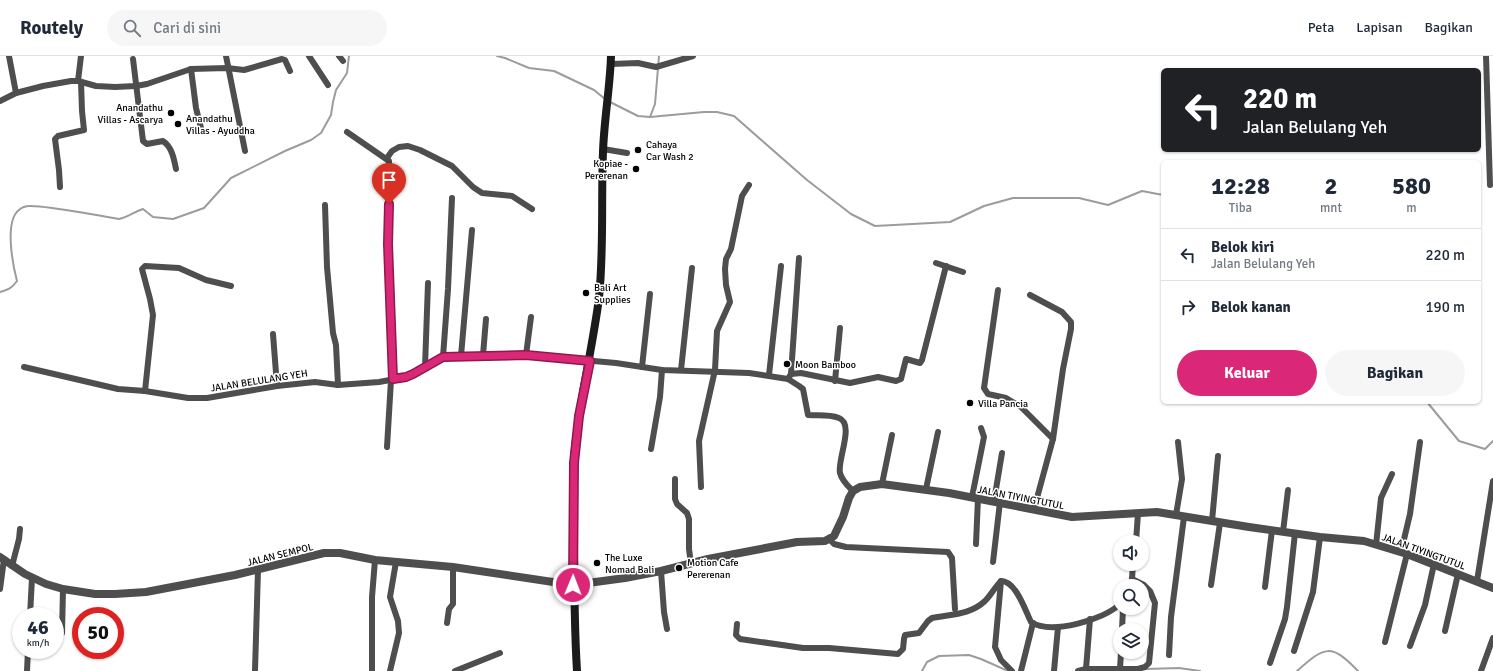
<!DOCTYPE html>
<html lang="id">
<head>
<meta charset="utf-8">
<style>
	body { margin:0; font-family:Signika,sans-serif; background:#f6f6f7; color:#1f2937; height:100vh; display:flex; flex-direction:column; font-size:15px; white-space:nowrap }
	* { box-sizing:border-box; margin:0 }
	p { font-size:13px; color:#747a83 }
	.icon { flex:none; width:22px; height:22px; fill:none; stroke:currentColor; stroke-width:2; stroke-linecap:round; stroke-linejoin:round }
	.map { position:relative; flex:1; overflow:hidden }
	.drawer { position:absolute; left:1161px; top:104px; width:320px; height:244px; display:flex; flex-direction:column; background:#fff; border-radius:6px; box-shadow:0 1px 3px #0004 }
	.drawer>* { flex:none }
	.top-card { position:absolute; left:1161px; top:12px; width:320px; height:84px; border-radius:6px; box-shadow:0 1px 3px #0004; background:#202124; color:#fff; overflow:hidden }
	.controls { position:absolute; left:1113px; top:479px; display:grid; gap:8px }
	.controls a { display:grid; place-items:center; width:36px; height:36px; border-radius:50%; background:#fff; box-shadow:0 1px 3px #0004; font-size:20px }
	.speed { position:absolute; left:12px; top:551px; display:flex; gap:8px; font-size:20px; font-weight:700; text-align:center }
	.speed>* { display:grid; place-content:center; width:52px; height:52px; border-radius:50%; background:#fff; box-shadow:0 1px 3px #0004; line-height:1 }
	.speed small { font-size:10px; font-weight:400 }
	.speed .limit { border:6px solid #d22; background:#fff; color:#111 }
	.pin { position:absolute; display:grid; place-items:center; width:34px; height:34px; color:#fff; margin:-41px -17px; border-radius:50% 50% 50% 0; rotate:-45deg; box-shadow:0 0 4px #0007 }
	.pin .icon { rotate:45deg }
	.me { position:absolute; width:44px; margin:-22px; rotate:1deg; stroke-linejoin:round; filter:drop-shadow(0 0 3px #0008) }
	.turn { display:flex; align-items:center; gap:14px; height:84px; padding:0 16px; font-size:18px }
	.turn .icon { width:52px; height:52px; stroke-width:2.5 }
	.turn b { display:block; font-size:28px; line-height:34px }
	.eta { display:flex; justify-content:space-evenly; align-items:center; height:68px; text-align:center }
	.eta b { font-size:24px; font-weight:700; line-height:28px }
	.action { display:flex; gap:8px; margin-top:auto; padding:8px 16px }
	.action a { flex:1; height:46px; border-radius:24px; background:#db2777; color:#fff; font-size:16px; font-weight:700; line-height:46px; text-align:center }
	.action a+a { background:#f6f6f7; color:#1f2937 }
	ul { padding:0; list-style:none }
	li { display:flex; align-items:center; gap:12px; height:52px; padding:0 16px; border-top:1px solid #e0e1e3 }
	li div { flex:1 }
	li b { display:block; font-size:15px }
	li em { font-style:normal }
	header { display:flex; align-items:center; gap:24px; box-sizing:border-box; height:56px; padding:0 20px; background:#fff; border-bottom:1px solid #e0e1e3 }
	header strong { font-size:19px }
	nav { display:flex; gap:22px; margin-inline-start:auto; font-size:14px }
	.search { width:280px; height:36px; background:#f6f6f7; display:flex; align-items:center; gap:10px; box-sizing:border-box; padding:0 14px; border-radius:22px; color:#747a83; font-size:15px }
	.map>svg:first-child { display:block }
</style>
</head>
<body>
<header>
<strong>Routely</strong>
<div class="search"><svg class="icon" aria-label="search" viewBox="0 0 24 24"><circle cx="10" cy="10" r="6"/><path d="M15 15l6 6"/></svg>Cari di sini</div>
<nav><a>Peta</a><a>Lapisan</a><a>Bagikan</a></nav>
</header>
<div class="map">
<svg width="1493" height="615" viewBox="0 0 1493 615">
	<rect width="100%" height="100%" fill="#fff"/>
	<g fill="none" stroke-linecap="round" stroke-linejoin="round">
		<!-- stream -->
		<g stroke="#9c9c9c" stroke-width="2">
			<path d="M497,0L505,2L529,12L554,15L594,34L605,43"/>
			<path d="M610,46L638,60L650,61L704,56H717L734,60L807,124L851,158L875,170L950,166L984,150L1013,142H1079L1108,149L1142,135L1163,139"/>
			<path d="M650,61L655,48L659,0"/>
			<path d="M0,236C8,234 12,232 17,225C13,210 4,165 19,154C22,151 26,150 30,150C37,150 45,151 52,152C74,155 97,159 119,163C128,161 134,156 143,153L153,161L173,163L204,152L231,122L285,95L311,84L321,77L331,59L333,46L336,34L347,17L349,0"/>
			<path d="M1427,346L1459,385L1485,393L1493,385"/>
			<path d="M1146,613L1179,612L1200,615"/>
			<path d="M922,615L927,606L939,600L969,599L981,603L1008,615"/>
			<path d="M1297,615C1325,590 1331,587 1358,615"/>
		</g>
		<!-- minor -->
		<g stroke="#4e4e4e" stroke-width="6">
			<path d="M9,0L16,37"/>
			<path d="M226,0L245,95"/>
			<path d="M309,0L328,29"/>
			<path d="M339,0L343,5"/>
			<path d="M1486,0L1490,129"/>
			<path d="M133,3L143,85L147,88L163,85C172,91 174,103 176,113"/>
			<path d="M611,8L638,7L656,11L693,0"/>
			<path d="M191,13L196,52L202,76"/>
			<path d="M78,25L81,0"/>
			<path d="M0,45L16,37L43,30L71,25H78L96,30L115,31L136,30L147,28L191,13L227,12L244,14L282,3L285,4L290,15"/>
			<path d="M347,76L389,105L388,188L393,323"/>
			<path d="M603,93L627,97"/>
			<path d="M387,102L392,95L399,91L408,90L420,94L452,110L473,131L482,137L512,140L532,153"/>
			<path d="M60,131L59,114L55,83L58,80L84,74L82,55L81,26"/>
			<path d="M325,149L327,211L333,277L336,289L338,329"/>
			<path d="M936,207L963,216"/>
			<path d="M998,234L984,332L988,338L1006,342L1021,351L1053,383"/>
			<path d="M1030,239L1062,256L1071,266V273L1063,313L1053,383L1034,453"/>
			<path d="M273,278L277,330"/>
			<path d="M483,299L486,263"/>
			<path d="M526,299L531,261"/>
			<path d="M461,300L472,174"/>
			<path d="M443,301L448,233L452,142"/>
			<path d="M24,311L118,333L145,335L188,342H207L277,330L315,326L338,329L379,326L406,321L413,318L443,301L526,299L616,307L662,314L749,317L788,323L799,330L803,333L808,359C818,360 828,358 839,362C855,368 837,404 840,417C842,425 848,430 853,435"/>
			<path d="M425,311L428,227"/>
			<path d="M642,311L650,238"/>
			<path d="M681,314L692,212"/>
			<path d="M791,318L799,202"/>
			<path d="M769,319L781,210"/>
			<path d="M788,323L791,318L801,317L850,327L878,321L896,325L901,323L906,303L920,307L922,304L946,210"/>
			<path d="M835,325L840,272"/>
			<path d="M145,335L153,259L150,243L142,213L145,210L179,212L206,224L231,230"/>
			<path d="M387,391L391,324"/>
			<path d="M651,393L660,341L662,314"/>
			<path d="M675,423V443L677,448L687,457L689,463V493L691,508"/>
			<path d="M882,428L892,379"/>
			<path d="M701,431L699,385L715,314L717,275L730,246L726,229L725,213L726,203L731,193L742,140L749,129"/>
			<path d="M926,433L938,376"/>
			<path d="M972,441L984,381L981,372"/>
			<path d="M994,445L1002,397"/>
			<path d="M1176,459L1182,423L1178,386"/>
			<path d="M1212,465L1218,400"/>
			<path d="M1283,476L1288,434"/>
			<path d="M830,484L834,488L846,491L948,496L952,502L955,553"/>
			<path d="M1136,486L1138,457"/>
			<path d="M976,488L978,442"/>
			<path d="M1376,489L1381,442L1392,418"/>
			<path d="M1401,496L1410,458L1420,386"/>
			<path d="M993,506L1000,446"/>
			<path d="M12,510L19,483L20,473"/>
			<path d="M661,515L664,556L667,573"/>
			<path d="M1001,525L995,591L1001,604L1012,615"/>
			<path d="M1477,525L1493,425"/>
			<path d="M1211,529L1220,467"/>
			<path d="M1129,530L1132,523L1133,508"/>
			<path d="M1265,531L1272,474"/>
			<path d="M0,533L4,503"/>
			<path d="M30,560L32,522"/>
			<path d="M447,567L449,553L453,548V511"/>
			<path d="M737,568L736,579L740,583L803,592H829L898,598L903,593L904,583L905,579L919,577L928,565L932,562C951,558 970,559 985,545C991,539 995,531 1001,525C1016,525 1025,554 1031,566C1051,579 1104,564 1120,548"/>
			<path d="M1122,574L1123,552"/>
			<path d="M1445,575L1458,518"/>
			<path d="M62,577L63,533"/>
			<path d="M1385,586L1407,498"/>
			<path d="M1410,590L1425,549L1434,508"/>
			<path d="M1294,595L1313,536L1320,481"/>
			<path d="M1169,599L1171,561L1184,461"/>
			<path d="M1270,607L1285,563L1287,551L1295,477"/>
			<path d="M1086,613L1090,563"/>
			<path d="M1120,613L1121,596"/>
			<path d="M255,614L258,514"/>
			<path d="M27,615L28,594"/>
			<path d="M372,615V541L375,504"/>
			<path d="M390,615L399,577L398,565L390,541L396,506"/>
			<path d="M455,615L500,597"/>
			<path d="M1021,615L1033,567"/>
			<path d="M1054,615L1058,571"/>
			<path d="M1078,615L1086,613H1138L1145,611L1149,607L1155,547L1150,535L1144,529L1132,523"/>
			<path d="M1481,615L1493,582"/>
		</g>
		<!-- tertiary -->
		<path stroke="#4e4e4e" stroke-width="8" d="M0,501L25,518L46,528L63,533L95,538H115L146,536L235,519L324,497H340L375,504L453,511L573,529L625,522L661,515L708,503L797,486L825,485L834,480L843,461L849,442L853,435L860,431L882,428L949,437L1072,461L1157,456L1249,471L1320,481L1364,485L1407,498L1493,532"/>
		<!-- secondary -->
		<path stroke="#1b1b1b" stroke-width="8" d="M577,615C574,567 574,520 574,472C574,450 573,427 574,404C578,349 592,296 599,242C604,193 601,144 603,96C604,64 610,32 611,0"/>
	</g>
	<g fill="none" stroke-linecap="round" stroke-linejoin="round">
		<defs>
			<path id="route" d="M389,148L388,188L393,323L406,321L413,318L443,301L526,299L590,305L579,360L574,407L573,529"/>
		</defs>
		<!-- route casing -->
		<use href="#route" stroke="#8e194d" stroke-width="10"/>
		<!-- route -->
		<use href="#route" stroke="#db2777" stroke-width="7"/>
	</g>
	<!-- markers -->
	<g fill="#000" stroke="#fff" stroke-width="1.5">
		<circle cx="171" cy="57" r="4"/>
		<circle cx="178" cy="68" r="4"/>
		<circle cx="638" cy="94" r="4"/>
		<circle cx="636" cy="113" r="4"/>
		<circle cx="586" cy="237" r="4"/>
		<circle cx="787" cy="308" r="4"/>
		<circle cx="970" cy="347" r="4"/>
		<circle cx="597" cy="507" r="4"/>
		<circle cx="679" cy="512" r="4"/>
	</g>
	<g text-anchor="middle" stroke-width="3" stroke-linejoin="round" paint-order="stroke">
		<!-- poi labels -->
		<g font-size="10" fill="#000" stroke="#fff" text-anchor="start">
			<text x="163" y="55" text-anchor="end">Anandathu<tspan x="163" dy="12">Villas - Ascarya</tspan></text>
			<text x="186" y="66">Anandathu<tspan x="186" dy="12">Villas - Ayuddha</tspan></text>
			<text x="646" y="92">Cahaya<tspan x="646" dy="12">Car Wash 2</tspan></text>
			<text x="628" y="111" text-anchor="end">Kopiae -<tspan x="628" dy="12">Pererenan</tspan></text>
			<text x="594" y="235">Bali Art<tspan x="594" dy="12">Supplies</tspan></text>
			<text x="795" y="312">Moon Bamboo</text>
			<text x="978" y="351">Villa Pancia</text>
			<text x="605" y="505">The Luxe<tspan x="605" dy="12">Nomad Bali</tspan></text>
			<text x="687" y="510">Motion Cafe<tspan x="687" dy="12">Pererenan</tspan></text>
		</g>
		<!-- street labels -->
		<g font-size="10" fill="#000" stroke="#fff">
			<text transform="translate(259 324) rotate(-9)" y="4">JALAN BELULANG YEH</text>
			<text transform="translate(1021 441) rotate(11)" y="4">JALAN TIYINGTUTUL</text>
			<text transform="translate(1424 495) rotate(20)" y="4">JALAN TIYINGTUTUL</text>
			<text transform="translate(280 498) rotate(-14)" y="4">JALAN SEMPOL</text>
		</g>
	</g>
</svg>
<div class="controls">
<a><svg class="icon" aria-label="sound" viewBox="0 0 24 24"><path d="M4 9h4l5-4v14l-5-4H4zM17 9q2 3 0 6"/></svg></a>
<a><svg class="icon" aria-label="search" viewBox="0 0 24 24"><circle cx="10" cy="10" r="6"/><path d="M15 15l6 6"/></svg></a>
<a><svg class="icon" aria-label="layers" viewBox="0 0 24 24"><path d="M12 4l9 5-9 5-9-5zM3 14l9 5 9-5"/></svg></a>
</div>
<div class="speed"><div>46<small>km/h</small></div><div class="limit">50</div></div>
<div class="pin" style="left:389px;top:148px;background:#d93025"><svg class="icon" aria-label="arrive" viewBox="0 0 24 24"><path d="M6 21V4h12l-3 4 3 4H6"/></svg></div>
<svg class="me" style="left:573px;top:529px" viewBox="-20 -20 40 40"><circle r="17" fill="#db2777" stroke="#fff" stroke-width="3"/><path d="M0-11L8 9 0 5-8 9z" fill="#fff"/></svg>
<div class="top-card">
<div class="turn"><svg class="icon" aria-label="left" viewBox="0 0 24 24"><path d="M17 20v-9H6M10 6l-5 5 5 5"/></svg><div><b>220 m</b>Jalan Belulang Yeh</div></div>
</div>
<section class="drawer">
<div class="eta">
<div><b>12:28</b><p>Tiba</p></div>
<div><b>2</b><p>mnt</p></div>
<div><b>580</b><p>m</p></div>
</div>
<ul>
<li><svg class="icon" aria-label="left" viewBox="0 0 24 24"><path d="M17 20v-9H6M10 6l-5 5 5 5"/></svg><div><b>Belok kiri</b><p>Jalan Belulang Yeh</p></div><em>220 m</em></li>
<li><svg class="icon" aria-label="right" viewBox="0 0 24 24"><path d="M7 20v-9h11M14 6l5 5-5 5"/></svg><div><b>Belok kanan</b></div><em>190 m</em></li>
</ul>
<div class="action"><a>Keluar</a><a>Bagikan</a></div>
</section>
</div>
</body>
</html>
